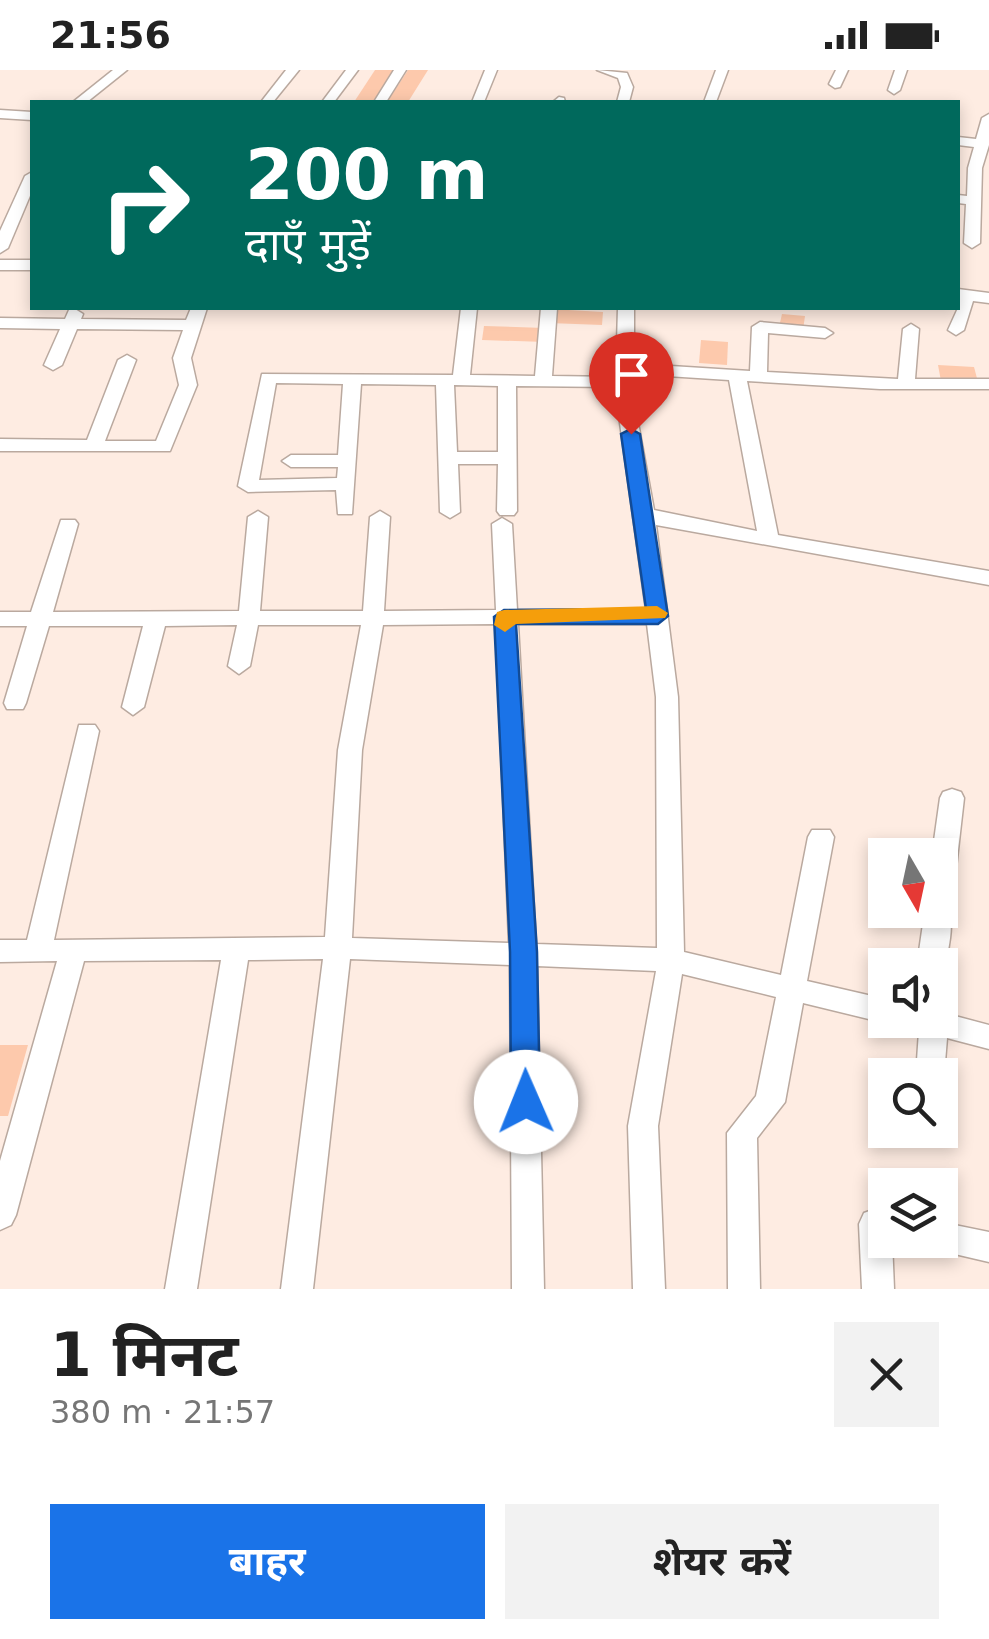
<!DOCTYPE html>
<html lang="hi">
<head>
<meta charset="utf-8">
<style>
	body { margin:0; font-family:"DejaVu Sans","Noto Sans Devanagari",sans-serif; background:#f2f2f2; color:#222; height:100vh; display:flex; flex-direction:column; font-size:38px; white-space:nowrap }
	* { box-sizing:border-box; margin:0 }
	p { font-size:32px; color:#767676 }
	.icon { flex:none; width:55px; height:55px; fill:none; stroke:currentColor; stroke-width:2; stroke-linecap:round; stroke-linejoin:round }
	.map { position:relative; height:1219px; overflow:hidden }
	.sheet { display:flex; flex-direction:column; background:#fff; flex:1 }
	.sheet>* { flex:none }
	.banner { position:absolute; left:30px; top:30px; width:930px; height:210px; border-radius:0px; box-shadow:0 5px 15px #0003; background:#00695c; color:#fff; overflow:hidden }
	.needle { width:65px; rotate:171deg }
	.controls { position:absolute; left:868px; top:768px; display:grid; gap:20px }
	.controls a { display:grid; place-items:center; width:90px; height:90px; border-radius:0px; background:#fff; box-shadow:0 5px 15px #0003; font-size:50px }
	.pin { position:absolute; display:grid; place-items:center; width:85px; height:85px; color:#fff; margin:-102px -42px; border-radius:50% 50% 50% 0; rotate:-45deg; box-shadow:0 0 10px #0007 }
	.pin .icon { rotate:45deg }
	.me { position:absolute; width:110px; margin:-55px; rotate:359deg; stroke-linejoin:round; filter:drop-shadow(0 0 8px #0008) }
	.turn { display:flex; align-items:center; gap:35px; height:210px; padding:0 50px; font-size:45px }
	.turn .icon { width:130px; height:130px; stroke-width:2.5 }
	.turn b { display:block; font-size:70px; line-height:85px }
	.round { display:grid; place-items:center; flex:none; width:105px; height:105px; border-radius:0px; background:#f2f2f2 }
	.headline { display:flex; align-items:center; justify-content:space-between; height:170px; padding:0 50px }
	h1 { font-size:60px; font-weight:700; line-height:75px }
	.button { display:flex; gap:20px; margin-top:auto; padding:20px 50px }
	.button a { flex:1; height:115px; border-radius:0px; background:#1a73e8; color:#fff; font-size:40px; font-weight:700; line-height:115px; text-align:center }
	.button a+a { background:#f2f2f2; color:#222 }
	.status { display:flex; justify-content:space-between; align-items:center; height:70px; padding:0 50px; background:#fff; direction:ltr }
	.status svg { height:28px; fill:currentColor }
	.map>svg:first-child { display:block }
</style>
</head>
<body>
<div class="status"><b>21:56</b><svg viewBox="0 0 49 12"><path d="M0 12V9h3v3zM5 12V6h3v6zM10 12V3h3v9zM15 12V0h3v12zM26 1h20v11H26zM47 4h2v5h-2z"/></svg></div>
<div class="map">
<svg width="989" height="1219" viewBox="0 0 989 1219">
	<rect width="100%" height="100%" fill="#feece2"/>
	<!-- building -->
	<g fill="#fdc9ac">
		<path d="M375,0H393L373,32H354Z"/>
		<path d="M408,0H428L408,32H387Z"/>
		<path d="M551,239L603,242L602,255L549,253Z"/>
		<path d="M782,244L805,246L803,260L779,257Z"/>
		<path d="M484,256L545,258V272L482,270Z"/>
		<path d="M701,270L728,272L727,295L699,293Z"/>
		<path d="M938,295L974,297L978,312L941,311Z"/>
		<path d="M0,975H28L8,1046H0Z"/>
	</g>
	<g fill="none" stroke-linecap="round" stroke-linejoin="round">
		<defs>
			<g id="minor">
				<path d="M113,0H127L87,32H73Z"/>
				<path d="M286,0H299L273,32H261Z"/>
				<path d="M346,0H358L334,32H322Z"/>
				<path d="M394,0H406L386,32H374Z"/>
				<path d="M485,0H497L484,32H472Z"/>
				<path d="M597,0L627,3L633,17L629,32H617L621,17L618,8Z"/>
				<path d="M716,0H728L716,32H704Z"/>
				<path d="M836,0H848L840,17L835,18L829,14Z"/>
				<path d="M895,0H907L900,20L894,24L888,20Z"/>
				<path d="M559,27L564,28L565,32H553Z"/>
				<path d="M0,40L32,42V50L0,48Z"/>
				<path d="M989,44V75L982,98L980,173L972,178L964,173L966,134L958,133V125L967,126L968,98L974,77L958,75V67L976,69L982,48Z"/>
				<path d="M32,102V121L8,178L0,183V161L25,106Z"/>
				<rect x="0" y="190" width="32" height="10"/>
				<path d="M958,219L989,223V233L973,231L964,260L956,265L948,260L958,238Z"/>
				<path d="M191,238H207L191,288L197,315L170,381H0V369L87,370L118,290L127,285L136,290L105,371H156L179,315L173,288L183,260L77,259L62,295L53,300L44,295L60,259L0,258V248L65,249L69,240L75,239L83,244L81,249L186,250Z"/>
				<path d="M461,238H477L470,305L535,306L541,238H557L552,306L616,307L618,238H634V283L655,295L750,301L752,257L760,252L825,258L833,263L825,268L768,263L767,302L898,309L903,259L911,254L919,259L915,309H989V319H880L747,311L778,465L989,501V515L656,455L678,627L684,882L781,905L808,767L812,760H830L834,767L807,911L885,929V950H893L885,953L803,933L785,1032L757,1068L760,1219H728L727,1063L756,1026L776,927L682,904L658,1056L665,1219H633L628,1056L656,901L537,896L544,1219H512L510,895L350,889L313,1219H281L323,889L248,890L197,1219H165L221,890L84,891L16,1145L11,1155L0,1160V1091L57,891L0,892V870H27L79,655H95L99,661L54,870L325,867L338,680L361,555H258L250,596L239,604L228,596L237,555L165,556L144,637L133,645L122,637L143,556H49L26,633L23,639H7L4,633L27,556H0V542H31L61,450H75L78,454L53,542L239,541L248,447L258,441L268,447L260,541H363L370,447L380,441L390,447L384,541L496,540L492,454L502,448L512,454L517,540H646L615,317L516,316L517,441L514,445H500L497,441L498,394H458L460,442L450,448L440,442L436,315L361,314L352,444H338L336,420L248,422L238,416L262,304L453,305ZM633,297L651,305L729,310L757,461L654,440L633,325ZM276,313L343,314L338,385H291L282,391L291,397H338L337,408L259,410ZM454,315L498,316V382H457ZM496,554L509,873L352,868L362,680L383,555ZM518,554H647L656,627L657,878L536,874Z"/>
				<path d="M952,719L961,722L964,728L953,824L946,832C956,847 949,888 940,903V895H917L925,840H940V785H932L940,728L943,722Z"/>
				<path d="M940,942L989,955V979L947,968L944,1005L940,1014V1005H916L919,961L913,958L909,950H940Z"/>
				<path d="M875,1139L885,1140V1170H892L894,1219H862L859,1154L864,1143Z"/>
				<path d="M940,1152L989,1162V1192L929,1178L926,1170H940Z"/>
			</g>
		</defs>
		<!-- minor casing -->
		<use href="#minor" stroke="#baa99f" stroke-width="3"/>
		<!-- minor -->
		<use href="#minor" fill="#fff" fill-rule="evenodd"/>
	</g>
	<!-- route -->
	<path fill="#1a73e8" stroke="#114b97" stroke-width="2.5" d="M631,359L640,364L668,546L658,554H516L537,882L540,1032L536,1041L526,1045L515,1041L511,1032L510,882L494,547L504,540L646,539L621,364Z"/>
	<!-- slow -->
	<path fill="#f59e0b" d="M657,536L668,543L665,548L516,554L505,562L494,555L497,542L504,540Z"/>
</svg>
<div class="controls">
<a><svg class="needle" viewBox="-14 -14 28 28"><path d="M0-13l5 13h-10z" fill="#e53935"/><path d="M0 13l5-13h-10z" fill="#767676"/></svg></a>
<a><svg class="icon" aria-label="sound" viewBox="0 0 24 24"><path d="M4 9h4l5-4v14l-5-4H4zM17 9q2 3 0 6"/></svg></a>
<a><svg class="icon" aria-label="search" viewBox="0 0 24 24"><circle cx="10" cy="10" r="6"/><path d="M15 15l6 6"/></svg></a>
<a><svg class="icon" aria-label="layers" viewBox="0 0 24 24"><path d="M12 4l9 5-9 5-9-5zM3 14l9 5 9-5"/></svg></a>
</div>
<div class="pin" style="left:631px;top:364px;background:#d93025"><svg class="icon" aria-label="arrive" viewBox="0 0 24 24"><path d="M6 21V4h12l-3 4 3 4H6"/></svg></div>
<svg class="me" style="left:526px;top:1032px" viewBox="-20 -20 40 40"><circle r="19" fill="#fff"/><path d="M0-13L10 11 0 6-10 11z" fill="#1a73e8"/></svg>
<div class="banner">
<div class="turn"><svg class="icon" aria-label="right" viewBox="0 0 24 24"><path d="M7 20v-9h11M14 6l5 5-5 5"/></svg><div><b>200 m</b>दाएँ मुड़ें</div></div>
</div>
</div>
<section class="sheet">
<div class="headline"><div><h1>1 मिनट</h1><p>380 m · 21:57</p></div><a class="round"><svg class="icon" aria-label="close" viewBox="0 0 24 24"><path d="M6 6l12 12M18 6L6 18"/></svg></a></div>
<div class="button"><a>बाहर</a><a>शेयर करें</a></div>
</section>
</body>
</html>
